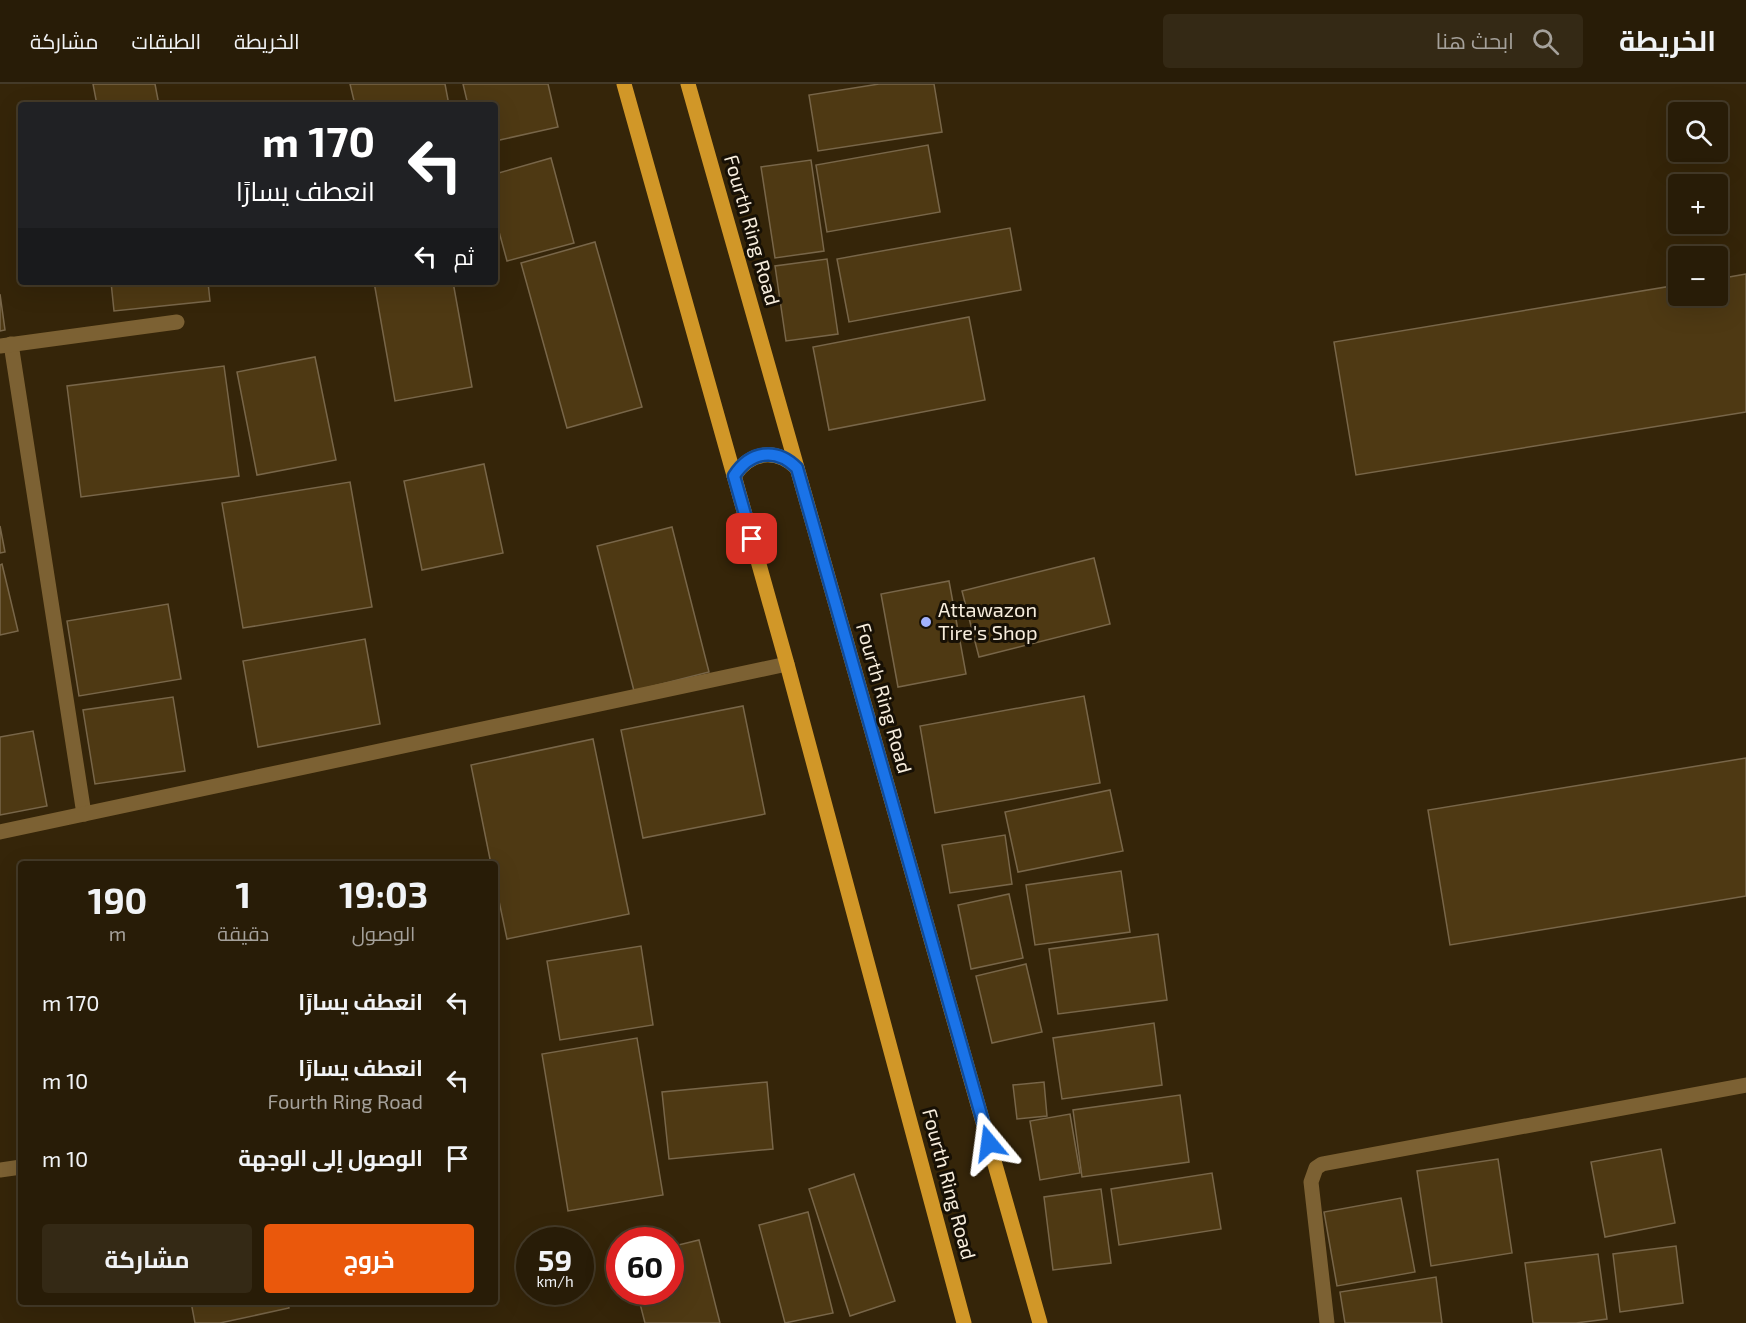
<!DOCTYPE html>
<html lang="ar">
<head>
<meta charset="utf-8">
<style>
	body { margin:0; font-family:"Exo 2",Cairo,sans-serif; background:#342915; color:#f1f3f6; direction:rtl; height:100vh; display:flex; flex-direction:column; font-size:22px; white-space:nowrap }
	* { box-sizing:border-box; margin:0 }
	p { font-size:20px; color:#a5a19b }
	.icon { flex:none; width:33px; height:33px; fill:none; stroke:currentColor; stroke-width:2; stroke-linecap:round; stroke-linejoin:round }
	.map { position:relative; flex:1; overflow:hidden; direction:ltr }
	.panel { position:absolute; left:18px; top:777px; width:480px; height:444px; display:flex; flex-direction:column; background:#281c07; border-radius:6px; box-shadow:0 6px 24px #0002,0 0 0 2px #443a28; direction:rtl }
	.panel>* { flex:none }
	.hud { position:absolute; left:18px; top:18px; width:480px; height:183px; border-radius:6px; box-shadow:0 6px 24px #0002,0 0 0 2px #443a28; direction:rtl; background:#202124; color:#fff; overflow:hidden }
	.controls { position:absolute; left:1668px; top:18px; display:grid; gap:12px }
	.controls a { display:grid; place-items:center; width:60px; height:60px; border-radius:6px; background:#281c07; box-shadow:0 6px 24px #0002,0 0 0 2px #443a28; font-size:30px }
	.speed { position:absolute; left:516px; top:1143px; display:flex; gap:12px; font-size:30px; font-weight:700; text-align:center }
	.speed>* { display:grid; place-content:center; width:78px; height:78px; border-radius:50%; background:#281c07; box-shadow:0 6px 24px #0002,0 0 0 2px #443a28; line-height:1 }
	.speed small { font-size:15px; font-weight:400 }
	.speed .limit { border:9px solid #d22; background:#fff; color:#111 }
	.pin { position:absolute; display:grid; place-items:center; width:51px; height:51px; color:#fff; margin:-26px; border-radius:12px; box-shadow:0 3px 9px #0006 }
	.me { position:absolute; width:66px; margin:-33px; rotate:344deg; stroke-linejoin:round; filter:drop-shadow(0 0 4px #0008) }
	.turn { display:flex; align-items:center; gap:21px; height:126px; padding:0 24px; font-size:27px }
	.turn .icon { width:78px; height:78px; stroke-width:2.5 }
	.turn b { display:block; font-size:42px; line-height:51px }
	.then { display:flex; align-items:center; height:57px; padding:0 24px; background:#0003; gap:12px; font-size:22px }
	.eta { display:flex; justify-content:space-evenly; align-items:center; height:102px; text-align:center }
	.eta b { font-size:36px; font-weight:700; line-height:42px }
	.primary-button { display:flex; gap:12px; margin-top:auto; padding:12px 24px }
	.primary-button a { flex:1; height:69px; border-radius:6px; background:#ea580c; color:#fff; font-size:24px; font-weight:700; line-height:69px; text-align:center }
	.primary-button a+a { background:#342915; color:#f1f3f6 }
	ul { padding:0; list-style:none }
	li { display:flex; align-items:center; gap:18px; height:78px; padding:0 24px }
	li div { flex:1 }
	li b { display:block; font-size:22px }
	li em { font-style:normal }
	header { display:flex; align-items:center; gap:36px; box-sizing:border-box; height:84px; padding:0 30px; background:#281c07; border-bottom:2px solid #443a28 }
	header strong { font-size:28px }
	nav { display:flex; gap:33px; margin-inline-start:auto; font-size:21px }
	.search { width:420px; height:54px; background:#342915; display:flex; align-items:center; gap:15px; box-sizing:border-box; padding:0 21px; border-radius:6px; color:#a5a19b; font-size:22px }
	.map>svg:first-child { display:block }
</style>
</head>
<body>
<header>
<strong>الخريطة</strong>
<div class="search"><svg class="icon" aria-label="search" viewBox="0 0 24 24"><circle cx="10" cy="10" r="6"/><path d="M15 15l6 6"/></svg>ابحث هنا</div>
<nav><a>الخريطة</a><a>الطبقات</a><a>مشاركة</a></nav>
</header>
<div class="map">
<svg width="1746" height="1239" viewBox="0 0 1746 1239">
	<rect width="100%" height="100%" fill="#352509"/>
	<!-- building -->
	<g fill="#4e3913" stroke="#786649" stroke-width="1.5">
		<path d="M93,0H155L159,21H97Z"/>
		<path d="M350,0H445L449,21H355Z"/>
		<path d="M463,0H548L558,43L495,57V21H468Z"/>
		<path d="M879,0H934L942,48L818,67L809,11Z"/>
		<path d="M928,61L940,128L827,148L816,81Z"/>
		<path d="M551,74L574,159L507,177L495,133V90Z"/>
		<path d="M811,76L824,167L775,174L761,83Z"/>
		<path d="M1010,144L1021,206L849,238L837,175Z"/>
		<path d="M595,158L642,323L567,344L521,179Z"/>
		<path d="M827,175L838,250L786,257L775,182Z"/>
		<path d="M1746,190V328L1356,391L1334,258L1678,201V212H1718V195Z"/>
		<path d="M111,198H208L210,217L114,227Z"/>
		<path d="M374,198H453L472,303L395,317Z"/>
		<path d="M0,210L5,246L0,247Z"/>
		<path d="M969,233L985,316L829,346L813,263Z"/>
		<path d="M315,273L336,376L257,391L237,288Z"/>
		<path d="M224,282L239,392L81,413L67,302Z"/>
		<path d="M484,380L503,469L422,486L404,397Z"/>
		<path d="M350,398L372,523L243,544L222,419Z"/>
		<path d="M0,442L5,468L0,469Z"/>
		<path d="M672,443L709,588L634,607L597,462Z"/>
		<path d="M1094,474L1110,540L979,573L962,507Z"/>
		<path d="M2,480L18,547L0,551V481Z"/>
		<path d="M949,497L966,590L898,603L881,510Z"/>
		<path d="M168,520L181,595L79,612L67,537Z"/>
		<path d="M365,555L380,640L258,663L243,577Z"/>
		<path d="M1084,612L1100,699L935,729L920,642Z"/>
		<path d="M173,613L185,687L95,700L83,626Z"/>
		<path d="M743,622L765,730L643,754L621,646Z"/>
		<path d="M33,647L47,722L0,731V653Z"/>
		<path d="M593,655L629,830L507,855L495,798V780H491L471,681Z"/>
		<path d="M1746,674V812L1450,861L1428,726Z"/>
		<path d="M1110,706L1123,767L1018,788L1005,728Z"/>
		<path d="M1005,751L1012,800L950,809L942,761Z"/>
		<path d="M1121,787L1130,848L1035,861L1026,801Z"/>
		<path d="M1009,810L1023,874L971,885L958,821Z"/>
		<path d="M1158,850L1167,916L1058,930L1049,865Z"/>
		<path d="M641,862L653,941L560,956L547,877Z"/>
		<path d="M1026,880L1042,948L992,959L976,892Z"/>
		<path d="M1154,939L1162,1001L1062,1015L1053,954Z"/>
		<path d="M637,954L663,1111L568,1127L542,970Z"/>
		<path d="M767,998L773,1065L669,1075L662,1008Z"/>
		<path d="M1044,998L1047,1032L1017,1035L1013,1001Z"/>
		<path d="M1180,1011L1189,1078L1082,1093L1073,1026Z"/>
		<path d="M1070,1030L1080,1089L1040,1096L1030,1037Z"/>
		<path d="M1661,1065L1675,1139L1605,1153L1591,1078Z"/>
		<path d="M1498,1075L1512,1169L1431,1182L1417,1087Z"/>
		<path d="M1212,1089L1221,1145L1119,1161L1111,1105Z"/>
		<path d="M854,1090L895,1217L850,1232L809,1105Z"/>
		<path d="M1101,1105L1111,1179L1053,1186L1044,1113Z"/>
		<path d="M1401,1114L1415,1188L1337,1202L1324,1128Z"/>
		<path d="M808,1128L833,1229L785,1239L759,1141Z"/>
		<path d="M699,1156L720,1239H645L637,1208H670V1163Z"/>
		<path d="M1676,1162L1683,1219L1620,1228L1613,1170Z"/>
		<path d="M1598,1170L1607,1235L1576,1239H1533L1525,1179Z"/>
		<path d="M1436,1193L1442,1239H1345L1340,1208Z"/>
		<path d="M191,1218H288L289,1224L220,1239H195Z"/>
	</g>
	<g fill="none" stroke-linecap="round" stroke-linejoin="round">
		<!-- minor -->
		<g stroke="#7c6133" stroke-width="15">
			<path d="M11,260L84,730"/>
			<path d="M0,262L177,238"/>
			<path d="M0,748L787,580"/>
			<path d="M0,1086L21,1083"/>
			<path d="M1327,1239L1311,1098L1316,1084L1322,1080L1746,1001"/>
		</g>
		<!-- primary -->
		<g stroke="#d19728" stroke-width="15">
			<path d="M624,0L787,580L964,1239"/>
			<path d="M688,0L1040,1239"/>
			<path d="M734,392C750,367 776,364 797,384"/>
		</g>
	</g>
	<g fill="none" stroke-linecap="round" stroke-linejoin="round">
		<defs>
			<path id="route" d="M752,455L734,392C750,367 776,363 797,384L989,1059"/>
		</defs>
		<!-- route casing -->
		<use href="#route" stroke="#114b97" stroke-width="15"/>
		<!-- route -->
		<use href="#route" stroke="#1a73e8" stroke-width="10"/>
	</g>
	<!-- markers -->
	<circle fill="#a2b2fd" stroke="#171005" stroke-width="2" cx="926" cy="538" r="6"/>
	<g text-anchor="middle" stroke-width="6" stroke-linejoin="round" paint-order="stroke">
		<!-- street labels -->
		<g font-size="20" fill="#f7eddd" stroke="#171005">
			<text transform="translate(752 146) rotate(74)" y="7">Fourth Ring Road</text>
			<text transform="translate(884 614) rotate(74)" y="7">Fourth Ring Road</text>
			<text transform="translate(949 1100) rotate(75)" y="7">Fourth Ring Road</text>
		</g>
		<!-- poi labels -->
		<g font-size="20" fill="#f7eddd" stroke="#171005" text-anchor="start">
			<text x="938" y="533">Attawazon<tspan x="938" dy="23">Tire's Shop</tspan></text>
		</g>
	</g>
</svg>
<div class="controls">
<a><svg class="icon" aria-label="search" viewBox="0 0 24 24"><circle cx="10" cy="10" r="6"/><path d="M15 15l6 6"/></svg></a>
<a>+</a>
<a>−</a>
</div>
<div class="speed"><div>59<small>km/h</small></div><div class="limit">60</div></div>
<div class="pin" style="left:752px;top:455px;background:#d93025"><svg class="icon" aria-label="arrive" viewBox="0 0 24 24"><path d="M6 21V4h12l-3 4 3 4H6"/></svg></div>
<svg class="me" style="left:989px;top:1059px" viewBox="-20 -20 40 40"><path d="M0-17L14 15 0 8-14 15z" fill="#1a73e8" stroke="#fff" stroke-width="4"/></svg>
<div class="hud">
<div class="turn"><svg class="icon" aria-label="left" viewBox="0 0 24 24"><path d="M17 20v-9H6M10 6l-5 5 5 5"/></svg><div><b>170 m</b>انعطف يسارًا</div></div>
<div class="then">ثم<svg class="icon" aria-label="left" viewBox="0 0 24 24"><path d="M17 20v-9H6M10 6l-5 5 5 5"/></svg></div>
</div>
<section class="panel">
<div class="eta">
<div><b>19:03</b><p>الوصول</p></div>
<div><b>1</b><p>دقيقة</p></div>
<div><b>190</b><p>m</p></div>
</div>
<ul>
<li><svg class="icon" aria-label="left" viewBox="0 0 24 24"><path d="M17 20v-9H6M10 6l-5 5 5 5"/></svg><div><b>انعطف يسارًا</b></div><em>170 m</em></li>
<li><svg class="icon" aria-label="left" viewBox="0 0 24 24"><path d="M17 20v-9H6M10 6l-5 5 5 5"/></svg><div><b>انعطف يسارًا</b><p>Fourth Ring Road</p></div><em>10 m</em></li>
<li><svg class="icon" aria-label="arrive" viewBox="0 0 24 24"><path d="M6 21V4h12l-3 4 3 4H6"/></svg><div><b>الوصول إلى الوجهة</b></div><em>10 m</em></li>
</ul>
<div class="primary-button"><a>خروج</a><a>مشاركة</a></div>
</section>
</div>
</body>
</html>
